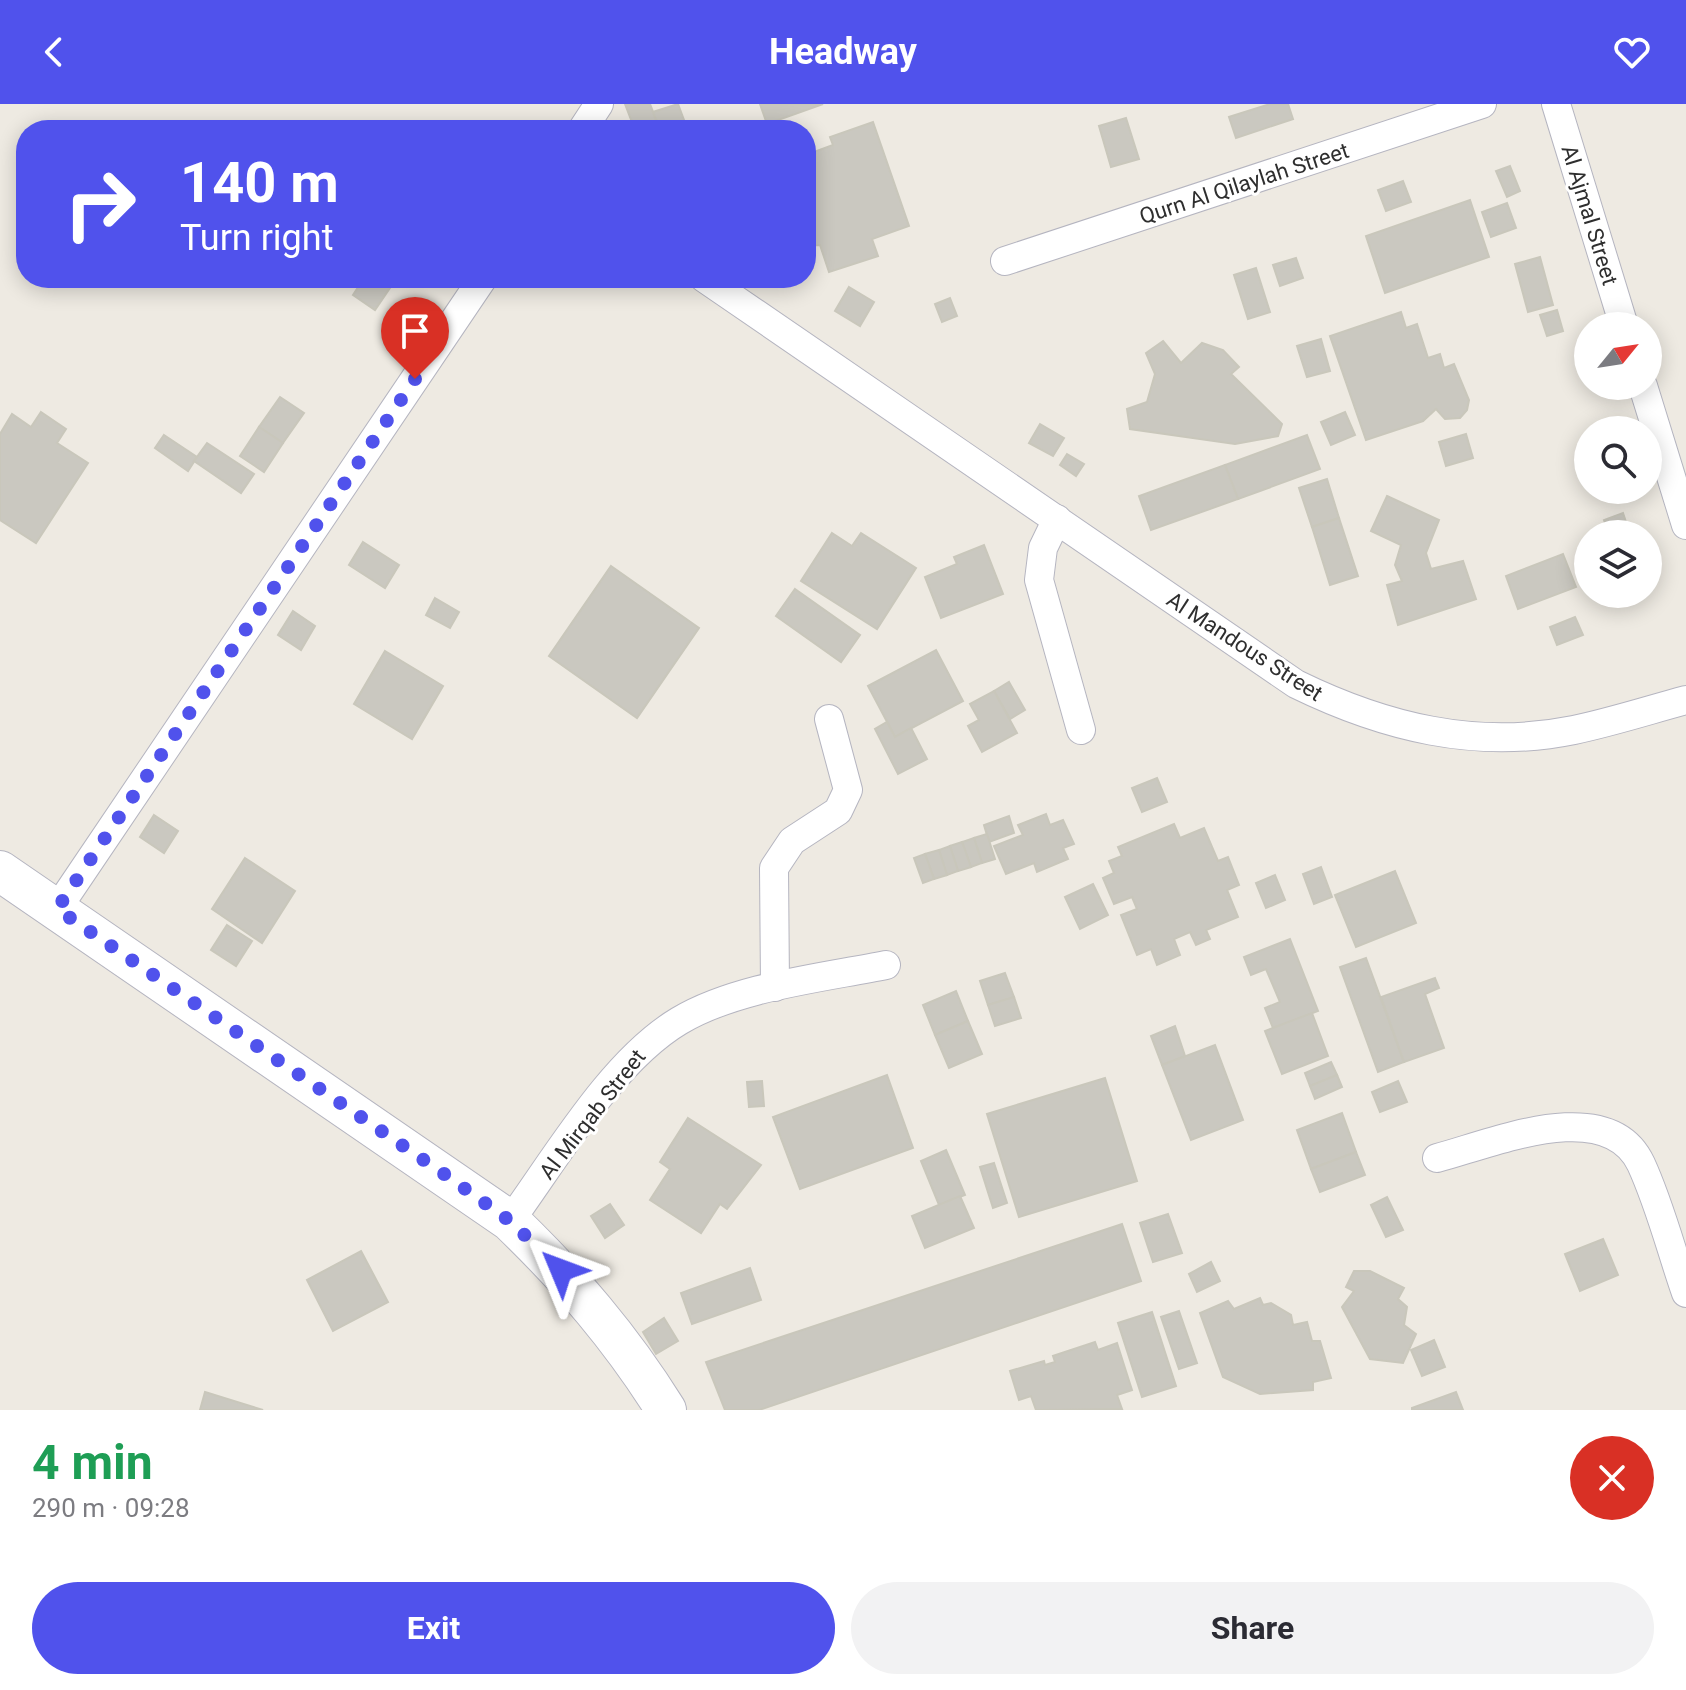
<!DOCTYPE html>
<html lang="en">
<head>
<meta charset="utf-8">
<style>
	body { margin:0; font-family:Roboto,sans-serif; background:#f2f2f3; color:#2b2b33; height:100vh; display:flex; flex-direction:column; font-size:30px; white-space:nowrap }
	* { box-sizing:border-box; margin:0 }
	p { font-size:26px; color:#7c7c81 }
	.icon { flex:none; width:44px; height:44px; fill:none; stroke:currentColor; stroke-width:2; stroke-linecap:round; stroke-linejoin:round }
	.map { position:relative; height:1306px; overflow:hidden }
	.sheet { display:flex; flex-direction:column; background:#fff; flex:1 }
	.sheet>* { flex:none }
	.banner { position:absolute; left:16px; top:16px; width:800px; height:168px; border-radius:32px; box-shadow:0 4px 20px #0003; background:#5052ec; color:#fff; overflow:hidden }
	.needle { width:52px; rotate:60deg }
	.tools { position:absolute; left:1574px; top:208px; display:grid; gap:16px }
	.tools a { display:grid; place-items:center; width:88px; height:88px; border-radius:50%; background:#fff; box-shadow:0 4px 20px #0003; font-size:40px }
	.pin { position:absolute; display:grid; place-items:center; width:68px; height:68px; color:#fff; margin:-82px -34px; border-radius:50% 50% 50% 0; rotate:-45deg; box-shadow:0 0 8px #0007 }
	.pin .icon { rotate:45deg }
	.me { position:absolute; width:88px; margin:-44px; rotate:314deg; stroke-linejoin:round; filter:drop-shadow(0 0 6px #0008) }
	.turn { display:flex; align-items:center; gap:28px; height:168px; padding:0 32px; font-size:36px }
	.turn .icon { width:104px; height:104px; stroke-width:2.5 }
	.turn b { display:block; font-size:56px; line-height:68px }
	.round { display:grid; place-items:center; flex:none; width:84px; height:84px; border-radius:42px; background:#f2f2f3 }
	.headline { display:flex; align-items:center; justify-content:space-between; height:136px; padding:0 32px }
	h1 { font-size:48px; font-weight:700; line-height:60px; color:#1e9e55 }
	.cta { display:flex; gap:16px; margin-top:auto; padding:16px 32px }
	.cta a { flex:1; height:92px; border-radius:48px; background:#5052ec; color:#fff; font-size:32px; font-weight:700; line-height:92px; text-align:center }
	.cta a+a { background:#f2f2f3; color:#2b2b33 }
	header { display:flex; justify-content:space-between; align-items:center; height:104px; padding:0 32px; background:#5052ec; color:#fff; font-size:36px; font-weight:700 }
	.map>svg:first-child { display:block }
</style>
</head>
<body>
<header><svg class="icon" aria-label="back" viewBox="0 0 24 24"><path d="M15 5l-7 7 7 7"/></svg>Headway<svg class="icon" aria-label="heart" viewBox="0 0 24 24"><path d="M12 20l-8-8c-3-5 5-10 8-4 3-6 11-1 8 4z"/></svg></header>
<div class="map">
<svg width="1686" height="1306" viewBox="0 0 1686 1306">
	<rect width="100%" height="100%" fill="#eeeae2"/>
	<!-- building -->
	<g fill="#cac8c0" stroke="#c9c7bb" stroke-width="2">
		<path d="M625,0H650L660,26H635Z"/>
		<path d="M678,0L687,24L660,26L653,8Z"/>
		<path d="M760,0H823L767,20Z"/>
		<path d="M1270,0H1288L1293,15L1236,34L1229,13Z"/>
		<path d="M1126,14L1139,55L1111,63L1099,22Z"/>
		<path d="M873,18L909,122L872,135L878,152L829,168L820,141L806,142V51L833,41L830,33Z"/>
		<path d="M1510,62L1520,87L1507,93L1496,67Z"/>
		<path d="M1403,77L1411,98L1386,107L1378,86Z"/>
		<path d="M1470,96L1489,153L1385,189L1366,132Z"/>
		<path d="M1507,99L1516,124L1491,133L1482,108Z"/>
		<path d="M1540,153L1553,201L1528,208L1515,160Z"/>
		<path d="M1296,154L1303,174L1280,182L1273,161Z"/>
		<path d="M1256,164L1270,208L1248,215L1234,171Z"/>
		<path d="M364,174H388L394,178L375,206L353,191Z"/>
		<path d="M849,183L874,198L860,222L835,207Z"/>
		<path d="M950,194L957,212L942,218L935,200Z"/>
		<path d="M1557,206L1563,227L1547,232L1540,211Z"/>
		<path d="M1401,208L1406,224L1417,220L1428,254L1440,250L1444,264L1454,260L1469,296L1467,306L1460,314L1445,315L1436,305L1423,317L1366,336L1330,232Z"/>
		<path d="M1321,235L1330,267L1307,273L1297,242Z"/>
		<path d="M1163,237L1181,259L1202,239L1223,246L1239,263L1231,270L1282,320L1278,332L1235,340L1130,325L1127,305L1147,298L1155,270L1146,249Z"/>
		<path d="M280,293L304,309L283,339L259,323Z"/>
		<path d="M41,308L66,325L57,339L88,359L36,439L0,416V330L12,310L31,323Z"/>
		<path d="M1345,308L1355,331L1331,341L1321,318Z"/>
		<path d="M1040,320L1064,334L1053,352L1029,339Z"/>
		<path d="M259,323L283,339L264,368L240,352Z"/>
		<path d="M1466,330L1473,354L1446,362L1439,338Z"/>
		<path d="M164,331L197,353L188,367L155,344Z"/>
		<path d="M1307,331L1320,365L1238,395L1225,361Z"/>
		<path d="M207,339L254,370L241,389L194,357Z"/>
		<path d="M1067,350L1084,360L1076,372L1060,361Z"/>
		<path d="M1225,361L1238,395L1151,426L1139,392Z"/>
		<path d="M1327,375L1339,414L1312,423L1299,384Z"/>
		<path d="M1387,392L1439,416L1426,449L1431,465L1463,457L1476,495L1398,521L1387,481L1402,477L1395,461L1401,441L1371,427Z"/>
		<path d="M1623,409L1630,430H1609L1604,416Z"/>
		<path d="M1339,414L1358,472L1330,481L1312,423Z"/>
		<path d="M832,429L852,442L861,429L916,464L877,525L801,477Z"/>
		<path d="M363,438L399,461L385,484L349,461Z"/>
		<path d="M984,441L1003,490L941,514L925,473L957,460L954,453Z"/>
		<path d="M1563,450L1576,483L1518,505L1506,472Z"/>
		<path d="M611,462L699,524L637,614L549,552Z"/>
		<path d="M795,485L860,531L841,558L776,512Z"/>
		<path d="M435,494L459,508L450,524L426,511Z"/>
		<path d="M293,507L315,522L301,546L278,531Z"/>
		<path d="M1575,513L1583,531L1557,541L1550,523Z"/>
		<path d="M936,546L963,597L895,633L868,582Z"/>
		<path d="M385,547L443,582L412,635L354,600Z"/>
		<path d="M1009,578L1025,606L1010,615L994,587Z"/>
		<path d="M994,587L1017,629L982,648L968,622L979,616L970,600Z"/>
		<path d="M887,618L895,633L911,624L927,655L898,670L875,625Z"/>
		<path d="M1157,674L1167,698L1142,708L1132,684Z"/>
		<path d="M1046,710L1050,721L1063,716L1074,740L1063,744L1068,755L1037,768L1034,759L1006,770L994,742L1023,731L1018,721Z"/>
		<path d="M154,711L178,727L164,749L140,733Z"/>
		<path d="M1009,712L1014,729L989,738L984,721Z"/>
		<path d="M1174,720L1180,734L1204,724L1218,757L1228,753L1239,781L1227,786L1238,813L1206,826L1210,835L1196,841L1190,828L1174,835L1180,851L1157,861L1151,845L1137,851L1121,811L1137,805L1132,793L1114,800L1103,774L1114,769L1109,757L1122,752L1118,743Z"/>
		<path d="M987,730L995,755L982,759L974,734Z"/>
		<path d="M974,734L982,759L971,763L962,738Z"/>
		<path d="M962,738L971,763L958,767L950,742Z"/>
		<path d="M950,742L958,767L947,771L939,746Z"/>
		<path d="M939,746L947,771L934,775L925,750Z"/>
		<path d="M925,750L934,775L923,779L914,754Z"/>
		<path d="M245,754L295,787L262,839L212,805Z"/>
		<path d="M1321,763L1332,793L1314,800L1303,770Z"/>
		<path d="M1395,767L1416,819L1356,843L1335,791Z"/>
		<path d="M1275,771L1285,796L1266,804L1256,779Z"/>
		<path d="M1093,780L1108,811L1080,825L1065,793Z"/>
		<path d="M227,821L252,837L236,862L211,846Z"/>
		<path d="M1290,835L1318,907L1273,924L1265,904L1280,898L1266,865L1251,871L1244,853Z"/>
		<path d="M1366,854L1404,958L1378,968L1340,863Z"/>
		<path d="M1005,869L1014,893L988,901L980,877Z"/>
		<path d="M1435,874L1439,884L1425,890L1444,944L1404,958L1381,893Z"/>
		<path d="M956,887L968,917L935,931L923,901Z"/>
		<path d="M1014,893L1021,914L995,922L988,901Z"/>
		<path d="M1312,909L1328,952L1282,970L1265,927Z"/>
		<path d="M968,917L982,950L949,964L935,931Z"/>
		<path d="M1175,922L1185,952L1162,961L1151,932Z"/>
		<path d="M1215,941L1243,1016L1191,1036L1162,961Z"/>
		<path d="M1331,958L1337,971L1310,982L1305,969Z"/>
		<path d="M887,971L913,1044L800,1085L773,1013Z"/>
		<path d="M1337,971L1342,983L1315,995L1310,982Z"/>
		<path d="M1105,974L1137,1077L1019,1113L987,1010Z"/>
		<path d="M762,977L764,1002L749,1003L747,978Z"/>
		<path d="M1398,977L1407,998L1380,1008L1372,988Z"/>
		<path d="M1342,1009L1356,1048L1311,1065L1297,1026Z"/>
		<path d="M688,1014L761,1061L727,1105L720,1100L701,1129L650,1096L670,1065L660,1058Z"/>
		<path d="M946,1046L965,1091L939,1101L921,1057Z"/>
		<path d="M1356,1048L1365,1071L1320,1088L1311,1065Z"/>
		<path d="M994,1059L1007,1099L993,1104L980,1063Z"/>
		<path d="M960,1092L974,1124L925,1144L912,1112Z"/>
		<path d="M1387,1093L1403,1126L1386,1133L1371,1101Z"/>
		<path d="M610,1100L624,1121L605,1134L591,1112Z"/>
		<path d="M1168,1110L1182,1149L1153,1158L1140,1119Z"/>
		<path d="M1122,1120L1141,1177L759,1306H725L706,1258Z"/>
		<path d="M1603,1135L1618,1171L1580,1187L1565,1150Z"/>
		<path d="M361,1147L388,1198L333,1227L307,1176Z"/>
		<path d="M1211,1158L1220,1177L1197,1188L1189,1170Z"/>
		<path d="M750,1164L761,1196L692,1220L681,1189Z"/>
		<path d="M1354,1167H1370L1404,1184L1398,1195L1407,1203L1404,1221L1416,1230L1403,1259L1370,1255L1342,1203L1354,1187L1346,1183Z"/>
		<path d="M1260,1194L1263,1201L1271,1199L1291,1211L1293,1221L1307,1218L1312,1237H1320L1331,1274L1313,1278V1286L1260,1290L1223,1273L1200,1209L1228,1197L1234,1205Z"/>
		<path d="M1179,1207L1197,1259L1179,1265L1161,1213Z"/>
		<path d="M1152,1208L1176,1282L1142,1293L1118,1219Z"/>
		<path d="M664,1214L678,1237L656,1250L643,1228Z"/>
		<path d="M1434,1236L1445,1263L1422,1272L1411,1246Z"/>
		<path d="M1095,1238L1098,1246L1117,1239L1132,1286L1117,1291L1122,1305L1036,1306L1031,1292L1019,1296L1010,1267L1044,1257L1045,1261L1055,1258L1053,1252Z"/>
		<path d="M205,1288L263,1306H200Z"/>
		<path d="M1456,1288L1463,1306H1412V1304Z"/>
	</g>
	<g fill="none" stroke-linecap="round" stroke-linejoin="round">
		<defs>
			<g id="street">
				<path d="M1556,0L1624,222"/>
				<path d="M582,26L599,0"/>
				<path d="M1005,157L1482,0"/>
				<path d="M704,174L1296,580C1384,623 1476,646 1574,626C1612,618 1649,606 1686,596"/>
				<path d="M1643,282L1686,421"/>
				<path d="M1057,415L1043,444L1039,476L1081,626"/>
				<path d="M57,805L483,174"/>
				<path d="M775,883L774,764L792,737L838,707L848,686L829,615"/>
				<path d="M1437,1054C1491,1040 1608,989 1641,1060C1660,1101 1671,1146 1686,1189"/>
				<path d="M510,1117C556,1054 612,957 679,917C736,883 821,874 886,861"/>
			</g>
			<path id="secondary" d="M0,767L510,1117C571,1176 621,1234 666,1306"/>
		</defs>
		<!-- street casing -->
		<use href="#street" stroke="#b5b5c0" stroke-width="30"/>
		<!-- secondary casing -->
		<use href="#secondary" stroke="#b5b5c0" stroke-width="42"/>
		<!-- street -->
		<use href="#street" stroke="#fff" stroke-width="28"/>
		<!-- secondary -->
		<use href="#secondary" stroke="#fff" stroke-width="40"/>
	</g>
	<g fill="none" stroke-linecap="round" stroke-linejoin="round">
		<!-- route -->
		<path stroke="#5052ec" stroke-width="14" stroke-dasharray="0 25.2" d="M415,275L57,805L447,1072L510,1117L561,1166"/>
	</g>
	<g text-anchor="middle" stroke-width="6" stroke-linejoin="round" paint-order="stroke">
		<!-- street labels -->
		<g font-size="22" fill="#2e2e2e" stroke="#fff">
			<text transform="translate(1244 79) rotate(-18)" y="8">Qurn Al Qilaylah Street</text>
			<text transform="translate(1590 111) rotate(73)" y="8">Al Ajmal Street</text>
			<text transform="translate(1245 542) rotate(33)" y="8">Al Mandous Street</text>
			<text transform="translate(592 1010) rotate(-52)" y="8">Al Mirqab Street</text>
		</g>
	</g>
</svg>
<div class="tools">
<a><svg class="needle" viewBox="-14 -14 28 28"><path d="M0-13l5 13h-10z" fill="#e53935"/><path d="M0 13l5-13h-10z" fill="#7c7c81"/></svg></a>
<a><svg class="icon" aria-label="search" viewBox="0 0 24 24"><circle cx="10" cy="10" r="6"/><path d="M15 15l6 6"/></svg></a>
<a><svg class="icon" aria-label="layers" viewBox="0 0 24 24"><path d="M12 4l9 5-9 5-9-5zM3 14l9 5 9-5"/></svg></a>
</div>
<div class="pin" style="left:415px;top:275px;background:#d93025"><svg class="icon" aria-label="arrive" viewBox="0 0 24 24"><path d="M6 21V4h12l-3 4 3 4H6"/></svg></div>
<svg class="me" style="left:561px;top:1166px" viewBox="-20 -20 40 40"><path d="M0-17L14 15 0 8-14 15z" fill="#5052ec" stroke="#fff" stroke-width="4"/></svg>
<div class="banner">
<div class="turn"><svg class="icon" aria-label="right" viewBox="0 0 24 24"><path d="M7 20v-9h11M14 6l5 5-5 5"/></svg><div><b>140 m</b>Turn right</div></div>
</div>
</div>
<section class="sheet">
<div class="headline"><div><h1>4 min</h1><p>290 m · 09:28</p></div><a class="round" style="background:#d93025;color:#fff"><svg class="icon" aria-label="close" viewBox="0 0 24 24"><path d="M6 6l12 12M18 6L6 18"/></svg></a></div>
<div class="cta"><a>Exit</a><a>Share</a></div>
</section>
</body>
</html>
